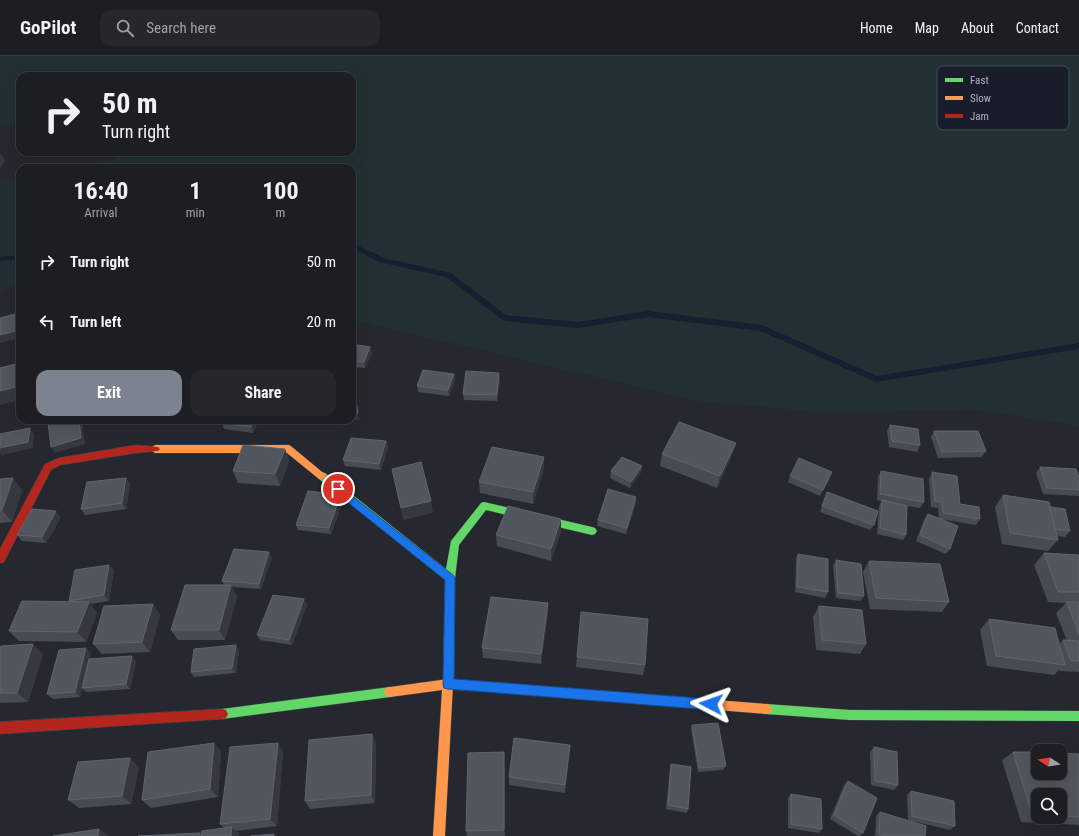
<!DOCTYPE html>
<html lang="en">
<head>
<meta charset="utf-8">
<style>
	body { margin:0; font-family:"Roboto Condensed",sans-serif; background:#25272b; color:#f1f3f6; height:100vh; display:flex; flex-direction:column; font-size:15px; white-space:nowrap }
	* { box-sizing:border-box; margin:0 }
	p { font-size:13px; color:#a0a2a6 }
	.icon { flex:none; width:22px; height:22px; fill:none; stroke:currentColor; stroke-width:2; stroke-linecap:round; stroke-linejoin:round }
	.map { position:relative; flex:1; overflow:hidden }
	.sheet { position:absolute; left:16px; top:108px; width:340px; height:260px; display:flex; flex-direction:column; background:#1c1e23; border-radius:12px; box-shadow:0 4px 16px #0002,0 0 0 1px #3a3c41 }
	.sheet>* { flex:none }
	.banner { position:absolute; left:16px; top:16px; width:340px; height:84px; border-radius:12px; box-shadow:0 4px 16px #0002,0 0 0 1px #3a3c41; background:#1c1e23; color:#f1f3f6; overflow:hidden }
	.needle { width:26px; rotate:282deg }
	.tools { position:absolute; left:1031px; top:688px; display:grid; gap:8px }
	.tools a { display:grid; place-items:center; width:36px; height:36px; border-radius:8px; background:#1c1e23; box-shadow:0 4px 16px #0002,0 0 0 1px #3a3c41; font-size:20px }
	.pin { position:absolute; display:grid; place-items:center; width:34px; height:34px; color:#fff; margin:-17px; border:2px solid #fff; border-radius:50%; box-shadow:0 1px 4px #0007 }
	.me { position:absolute; width:44px; margin:-22px; rotate:274deg; stroke-linejoin:round; filter:drop-shadow(0 0 3px #0008) }
	.turn { display:flex; align-items:center; gap:14px; height:84px; padding:0 20px; font-size:18px }
	.turn .icon { width:52px; height:52px; stroke-width:2.5 }
	.turn b { display:block; font-size:28px; line-height:34px }
	.eta { display:flex; justify-content:space-evenly; align-items:center; height:68px; text-align:center }
	.eta b { font-size:24px; font-weight:700; line-height:28px }
	.cta { display:flex; gap:8px; margin-top:auto; padding:8px 20px }
	.cta a { flex:1; height:46px; border-radius:12px; background:#7d828f; color:#fff; font-size:16px; font-weight:700; line-height:46px; text-align:center }
	.cta a+a { background:#25272b; color:#f1f3f6 }
	ul { padding:0; list-style:none }
	li { display:flex; align-items:center; gap:12px; height:60px; padding:0 20px }
	li div { flex:1 }
	li b { display:block; font-size:15px }
	li em { font-style:normal }
	header { display:flex; align-items:center; gap:24px; box-sizing:border-box; height:56px; padding:0 20px; background:#1c1e23; border-bottom:1px solid #3a3c41 }
	header strong { font-size:19px }
	nav { display:flex; gap:22px; margin-inline-start:auto; font-size:14px }
	.search { width:280px; height:36px; background:#25272b; display:flex; align-items:center; gap:10px; box-sizing:border-box; padding:0 14px; border-radius:12px; color:#a0a2a6; font-size:15px }
	.map>svg:first-child { display:block }
</style>
</head>
<body>
<header>
<strong>GoPilot</strong>
<div class="search"><svg class="icon" aria-label="search" viewBox="0 0 24 24"><circle cx="10" cy="10" r="6"/><path d="M15 15l6 6"/></svg>Search here</div>
<nav><a>Home</a><a>Map</a><a>About</a><a>Contact</a></nav>
</header>
<div class="map">
<svg width="1079" height="780" viewBox="0 0 1079 780">
	<rect width="100%" height="100%" fill="#25282f"/>
	<!-- green -->
	<g fill="#223034">
		<path d="M0,0H1079V370L972,353L831,357L698,345L366,267L352,265V112H69L117,103V96H352V20H20V67L0,68Z"/>
		<path d="M20,121V229L0,234V125Z"/>
	</g>
	<g fill="none" stroke-linecap="round" stroke-linejoin="round">
		<!-- stream -->
		<g fill="#161e30" fill-rule="evenodd">
			<path d="M352,187L384,202L451,217L506,259L578,266L648,255L762,269L877,320L1079,287V293L876,326L761,275L648,261L578,272L504,265L446,221L379,206L352,192Z"/>
			<path d="M20,199V203L0,205V201Z"/>
		</g>
		<defs>
			<g id="fast">
				<path d="M322,416L325,417L446,513L451,485L481,447L484,446L592,471L595,472L597,475L595,478L592,479L486,454L459,489L455,522L454,623L469,625L470,629L469,633C462,635 451,634 444,632L443,628L445,524L319,423L317,420L319,417Z"/>
				<path d="M390,631L394,632L396,636L394,640L390,641L222,663L218,662L216,658L218,654L222,653Z"/>
				<path d="M766,648L850,654L1079,655V665L850,664L766,658L762,657L760,653L762,649Z"/>
			</g>
			<g id="slow">
				<path d="M155,389H289L292,391L327,420L325,423H319L287,397H155L152,395L150,393L152,391Z"/>
				<path d="M448,623L452,624L453,628L445,780H433L442,634L390,641L386,640L384,636L386,632L390,631Z"/>
				<path d="M465,624L766,648L770,649L772,653L770,657L766,658L465,634L461,633L460,629L461,625Z"/>
			</g>
			<g id="jam">
				<path d="M136,389L158,391L160,393L158,395L136,397L60,409L51,414L4,506L0,507V493L45,408L59,402Z"/>
				<path d="M222,653L226,654L228,658L226,662L222,663L0,678V666Z"/>
			</g>
		</defs>
		<!-- fast casing -->
		<use href="#fast" stroke="#41444c" stroke-width="1"/>
		<!-- slow casing -->
		<use href="#slow" stroke="#41444c" stroke-width="1"/>
		<!-- jam casing -->
		<use href="#jam" stroke="#41444c" stroke-width="1"/>
		<!-- fast -->
		<use href="#fast" fill="#63d668" fill-rule="evenodd"/>
		<!-- slow -->
		<use href="#slow" fill="#ff974d" fill-rule="evenodd"/>
		<!-- jam -->
		<use href="#jam" fill="#b3261e" fill-rule="evenodd"/>
	</g>
	<!-- wall -->
	<g fill="#474b53" fill-rule="evenodd">
		<path d="M42,96H68L67,97H42Z"/>
		<path d="M352,288L372,297L365,312L352,311Z"/>
		<path d="M454,318L455,324L449,340L418,336L417,330Z"/>
		<path d="M500,323L497,345L464,344L463,338Z"/>
		<path d="M223,364H259L253,377L224,373L222,367Z"/>
		<path d="M890,369L920,389L917,396L889,391L887,375Z"/>
		<path d="M934,375L986,395L982,401L938,402L931,381Z"/>
		<path d="M386,385L388,391L381,414L345,410L343,404Z"/>
		<path d="M285,393L289,405L280,430L238,427L233,415Z"/>
		<path d="M662,398L732,399L717,432L660,410Z"/>
		<path d="M544,401V412L533,448L480,437L479,426Z"/>
		<path d="M1040,411L1079,434V440L1043,438L1036,417Z"/>
		<path d="M611,415L641,416L630,432L610,422Z"/>
		<path d="M881,415L924,446L920,452L907,450L906,479L903,484L877,478L879,450L882,445L877,444L878,421Z"/>
		<path d="M932,416L960,448L980,463L976,469L940,463L950,493L946,498L916,485L924,464L928,458L939,462L938,452L931,451L929,423Z"/>
		<path d="M790,420L830,422L820,440L788,426Z"/>
		<path d="M126,422L130,428L126,453L85,459L81,453Z"/>
		<path d="M0,423L22,434L12,466L0,467Z"/>
		<path d="M827,436L874,469L870,474L820,456Z"/>
		<path d="M341,439L343,445L331,478L298,474L296,469Z"/>
		<path d="M1003,439L1050,451L1070,475L1065,481L1057,480L1058,484L1048,495L1002,488L995,451Z"/>
		<path d="M636,447L626,478L597,470L598,464Z"/>
		<path d="M61,461L46,487L22,485L17,479Z"/>
		<path d="M561,475L551,505L497,490L496,479Z"/>
		<path d="M1044,497L1079,499V616L1060,615V613L1054,619L987,610L980,574L989,563L1059,588L1063,584L1067,585L1056,557L1066,547L1048,546L1034,509Z"/>
		<path d="M798,498L828,536L825,542L795,536L796,503Z"/>
		<path d="M272,501L261,533L232,531L237,540L225,584H178L171,574L224,529L222,525Z"/>
		<path d="M836,504L864,540L860,545L836,542L833,510Z"/>
		<path d="M869,505L949,546L942,556L870,553L863,516Z"/>
		<path d="M114,514L109,545L90,548L97,557L86,586L19,585L9,575L70,546L69,545Z"/>
		<path d="M304,543L307,549L292,589L260,584L257,579Z"/>
		<path d="M153,548L160,559L150,596L102,598L93,588Z"/>
		<path d="M819,550L866,588L860,598L816,594L813,561Z"/>
		<path d="M581,556L645,609L643,619L576,611Z"/>
		<path d="M548,557L541,608L483,602L482,592Z"/>
		<path d="M236,589L239,595L236,617L194,621L191,616Z"/>
		<path d="M0,593L43,598L28,646L0,647Z"/>
		<path d="M91,597L89,603L136,605L130,633L86,636L82,632L80,641L53,643L47,638Z"/>
		<path d="M692,669L726,710L723,714L698,716L691,673Z"/>
		<path d="M372,678L376,687L375,747L310,753L305,745Z"/>
		<path d="M570,689L565,737L509,729V721Z"/>
		<path d="M874,691L898,729L894,734L871,729L870,696Z"/>
		<path d="M221,695L218,741L151,752L142,744Z"/>
		<path d="M283,695L277,770L236,775L239,778H202L224,772L220,768Z"/>
		<path d="M504,696L505,705V780H467L466,775Z"/>
		<path d="M1013,696L1079,698V769L1021,766L1002,704ZM1038,739H1060V761H1038Z"/>
		<path d="M671,708L688,753L687,757L666,753L670,712Z"/>
		<path d="M139,711L131,748L79,752L68,744Z"/>
		<path d="M848,725L863,777L860,780H858L830,763L844,729Z"/>
		<path d="M911,735L955,770L950,774L908,764L907,739Z"/>
		<path d="M791,738L822,773L819,777L788,772V742Z"/>
		<path d="M880,756L925,780H875L876,760Z"/>
	</g>
	<!-- shaded-wall -->
	<g fill="#353840">
		<path d="M1,98L5,104L0,113V100Z"/>
		<path d="M18,257L20,260V282L0,287V279Z"/>
		<path d="M370,291L372,297L365,312L364,306Z"/>
		<path d="M499,317L500,323L497,345V339Z"/>
		<path d="M454,318L455,324L449,340L448,334Z"/>
		<path d="M20,330V344L0,349V335Z"/>
		<path d="M355,339L359,363L340,367V364H352V358Z"/>
		<path d="M79,364H82L85,388L55,397L51,391Z"/>
		<path d="M254,364H259L253,377L251,371Z"/>
		<path d="M30,372L34,378L33,392L2,399L0,397V392Z"/>
		<path d="M386,385L388,391L381,414L379,408Z"/>
		<path d="M736,387L732,399L717,432L720,420Z"/>
		<path d="M285,393L289,405L280,430L275,418Z"/>
		<path d="M544,401V412L533,448V436Z"/>
		<path d="M642,410L641,416L630,432L631,426Z"/>
		<path d="M13,422L22,434L12,466L2,454Z"/>
		<path d="M126,422L130,428L126,453L122,447Z"/>
		<path d="M341,439L343,445L331,478L329,472Z"/>
		<path d="M636,441V447L626,478L627,472Z"/>
		<path d="M431,445L433,457L403,464L401,452Z"/>
		<path d="M56,455L61,461L46,487L42,481Z"/>
		<path d="M561,463V475L551,505V493Z"/>
		<path d="M269,496L272,501L261,533L259,528Z"/>
		<path d="M109,509L114,514L109,545L104,539Z"/>
		<path d="M231,529L237,540L225,584L219,574Z"/>
		<path d="M304,543L307,549L292,589L289,584Z"/>
		<path d="M89,546L97,557L86,586L77,576Z"/>
		<path d="M548,547V557L541,608V598Z"/>
		<path d="M153,548L160,559L150,596L142,586Z"/>
		<path d="M33,588L43,598L28,646L17,637Z"/>
		<path d="M236,589L239,595L236,617L232,612Z"/>
		<path d="M86,592L91,597L80,641L75,636Z"/>
		<path d="M132,600L136,605L130,633L126,628Z"/>
		<path d="M372,678L376,687L375,747L371,739Z"/>
		<path d="M214,687L221,695L218,741L210,733Z"/>
		<path d="M278,687L283,695L277,770L270,763Z"/>
		<path d="M570,689L569,698L565,737V729Z"/>
		<path d="M504,696L505,705V780L504,774Z"/>
		<path d="M130,702L139,711L131,748L122,740Z"/>
		<path d="M232,771L239,778V780H231Z"/>
		<path d="M99,773L109,780H98Z"/>
	</g>
	<!-- building -->
	<g fill="#52565f" stroke="#60646f">
		<path d="M18,257L19,274L0,279V262Z"/>
		<path d="M352,288L370,291L364,306L352,305Z"/>
		<path d="M20,307V330L0,335V312Z"/>
		<path d="M423,314L454,318L448,334L417,330Z"/>
		<path d="M466,315L499,317L497,339L463,338Z"/>
		<path d="M355,339L358,357L352,358V340Z"/>
		<path d="M56,364H79L81,382L51,391L48,367Z"/>
		<path d="M223,364H254L251,371L222,367Z"/>
		<path d="M679,366L736,387L720,420L662,398Z"/>
		<path d="M890,369L918,373L920,389L892,385Z"/>
		<path d="M30,372L28,386L0,392V378Z"/>
		<path d="M934,375H978L986,395L942,396Z"/>
		<path d="M351,382L386,385L379,408L343,404Z"/>
		<path d="M243,389L285,393L275,418L233,415Z"/>
		<path d="M492,391L544,401L533,436L479,426Z"/>
		<path d="M622,401L642,410L631,426L611,415Z"/>
		<path d="M799,402L832,416L823,434L790,420Z"/>
		<path d="M421,406L431,445L401,452L392,413Z"/>
		<path d="M1040,411L1076,413L1079,422V434L1047,432Z"/>
		<path d="M881,415L923,423L924,446L880,438Z"/>
		<path d="M932,416L957,420L960,448L979,451L980,463L943,457L942,446L935,445Z"/>
		<path d="M13,422L2,454L0,455V423Z"/>
		<path d="M126,422L122,447L81,453L87,426Z"/>
		<path d="M608,433L636,441L627,472L598,464Z"/>
		<path d="M308,435L341,439L329,472L296,469Z"/>
		<path d="M827,436L878,455L874,469L822,450Z"/>
		<path d="M1003,439L1049,446L1058,484L1010,477Z"/>
		<path d="M882,444L907,450L906,479L880,472Z"/>
		<path d="M508,450L561,463L551,493L496,479Z"/>
		<path d="M1050,451L1065,453L1070,475L1055,473Z"/>
		<path d="M32,453L56,455L42,481L17,479Z"/>
		<path d="M928,458L958,470L950,493L920,479Z"/>
		<path d="M234,493L269,496L259,528L222,525Z"/>
		<path d="M1044,497L1079,499V536H1058Z"/>
		<path d="M798,498L828,503V536L797,531Z"/>
		<path d="M836,504L861,508L864,540L838,537Z"/>
		<path d="M869,505L940,508L949,546L876,542Z"/>
		<path d="M109,509L104,539L69,545L75,514Z"/>
		<path d="M185,529H231L219,574H171Z"/>
		<path d="M273,539L304,543L289,584L257,579Z"/>
		<path d="M491,541L548,547L541,598L482,592Z"/>
		<path d="M22,545L89,546L77,576L9,575Z"/>
		<path d="M1067,546H1079V579Z"/>
		<path d="M153,548L142,586L93,588L104,550Z"/>
		<path d="M819,550L862,554L866,588L822,584Z"/>
		<path d="M581,556L648,563L645,609L577,601Z"/>
		<path d="M989,563L1055,572L1065,609L996,600Z"/>
		<path d="M1063,584L1079,585V605H1071Z"/>
		<path d="M33,588L17,637H0V593L1,590Z"/>
		<path d="M236,589L232,612L191,616L194,593Z"/>
		<path d="M86,592L75,636L47,638L59,594Z"/>
		<path d="M132,600L126,628L82,632L89,603Z"/>
		<path d="M718,667L726,710L699,712L692,669Z"/>
		<path d="M372,678L371,739L305,745L309,684Z"/>
		<path d="M514,682L570,689L565,729L509,721Z"/>
		<path d="M214,687L210,733L142,744L148,696Z"/>
		<path d="M278,687L270,763L220,768L230,691Z"/>
		<path d="M874,691L897,696L898,729L875,725Z"/>
		<path d="M504,696V774L466,775L468,697Z"/>
		<path d="M1013,696H1038V717H1060V697L1079,698V761L1060,760V739H1038V759H1032Z"/>
		<path d="M130,702L122,740L68,744L78,706Z"/>
		<path d="M671,708L691,711L688,753L668,749Z"/>
		<path d="M848,725L877,742L863,777L834,759Z"/>
		<path d="M911,735L954,745L955,770L912,760Z"/>
		<path d="M791,738L821,743L822,773L791,768Z"/>
		<path d="M880,756L926,770L925,780H884L879,778Z"/>
		<path d="M232,771L231,780H201L202,775Z"/>
		<path d="M99,773L98,780H53Z"/>
		<path d="M200,777V780H138Z"/>
		<path d="M274,778V780H251Z"/>
	</g>
	<!-- route -->
	<path fill="#1a73e8" stroke="#114b97" d="M338,429L453,519L455,522L454,623L711,643L715,644L716,648L715,652L711,654L448,633L444,632L443,628L445,524L335,436L334,433L335,430Z"/>
	<!-- legend -->
	<rect x="937" y="10" width="132" height="64" rx="6" fill="#191d29" stroke="#454a57" stroke-width="1"/>
	<rect x="945" y="22" width="18" height="4" fill="#63d668"/>
	<rect x="945" y="40" width="18" height="4" fill="#ff974d"/>
	<rect x="945" y="58" width="18" height="4" fill="#b3261e"/>
	<g font-size="11" fill="#adb2c2">
		<text x="970" y="28">Fast</text>
		<text x="970" y="46">Slow</text>
		<text x="970" y="64">Jam</text>
	</g>
</svg>
<div class="tools">
<a><svg class="needle" viewBox="-14 -14 28 28"><path d="M0-13l5 13h-10z" fill="#e53935"/><path d="M0 13l5-13h-10z" fill="#a0a2a6"/></svg></a>
<a><svg class="icon" aria-label="search" viewBox="0 0 24 24"><circle cx="10" cy="10" r="6"/><path d="M15 15l6 6"/></svg></a>
</div>
<div class="pin" style="left:338px;top:433px;background:#d93025"><svg class="icon" aria-label="arrive" viewBox="0 0 24 24"><path d="M6 21V4h12l-3 4 3 4H6"/></svg></div>
<svg class="me" style="left:711px;top:648px" viewBox="-20 -20 40 40"><path d="M0-17L14 15 0 8-14 15z" fill="#1a73e8" stroke="#fff" stroke-width="4"/></svg>
<div class="banner">
<div class="turn"><svg class="icon" aria-label="right" viewBox="0 0 24 24"><path d="M7 20v-9h11M14 6l5 5-5 5"/></svg><div><b>50 m</b>Turn right</div></div>
</div>
<section class="sheet">
<div class="eta">
<div><b>16:40</b><p>Arrival</p></div>
<div><b>1</b><p>min</p></div>
<div><b>100</b><p>m</p></div>
</div>
<ul>
<li><svg class="icon" aria-label="right" viewBox="0 0 24 24"><path d="M7 20v-9h11M14 6l5 5-5 5"/></svg><div><b>Turn right</b></div><em>50 m</em></li>
<li><svg class="icon" aria-label="left" viewBox="0 0 24 24"><path d="M17 20v-9H6M10 6l-5 5 5 5"/></svg><div><b>Turn left</b></div><em>20 m</em></li>
</ul>
<div class="cta"><a>Exit</a><a>Share</a></div>
</section>
</div>
</body>
</html>
